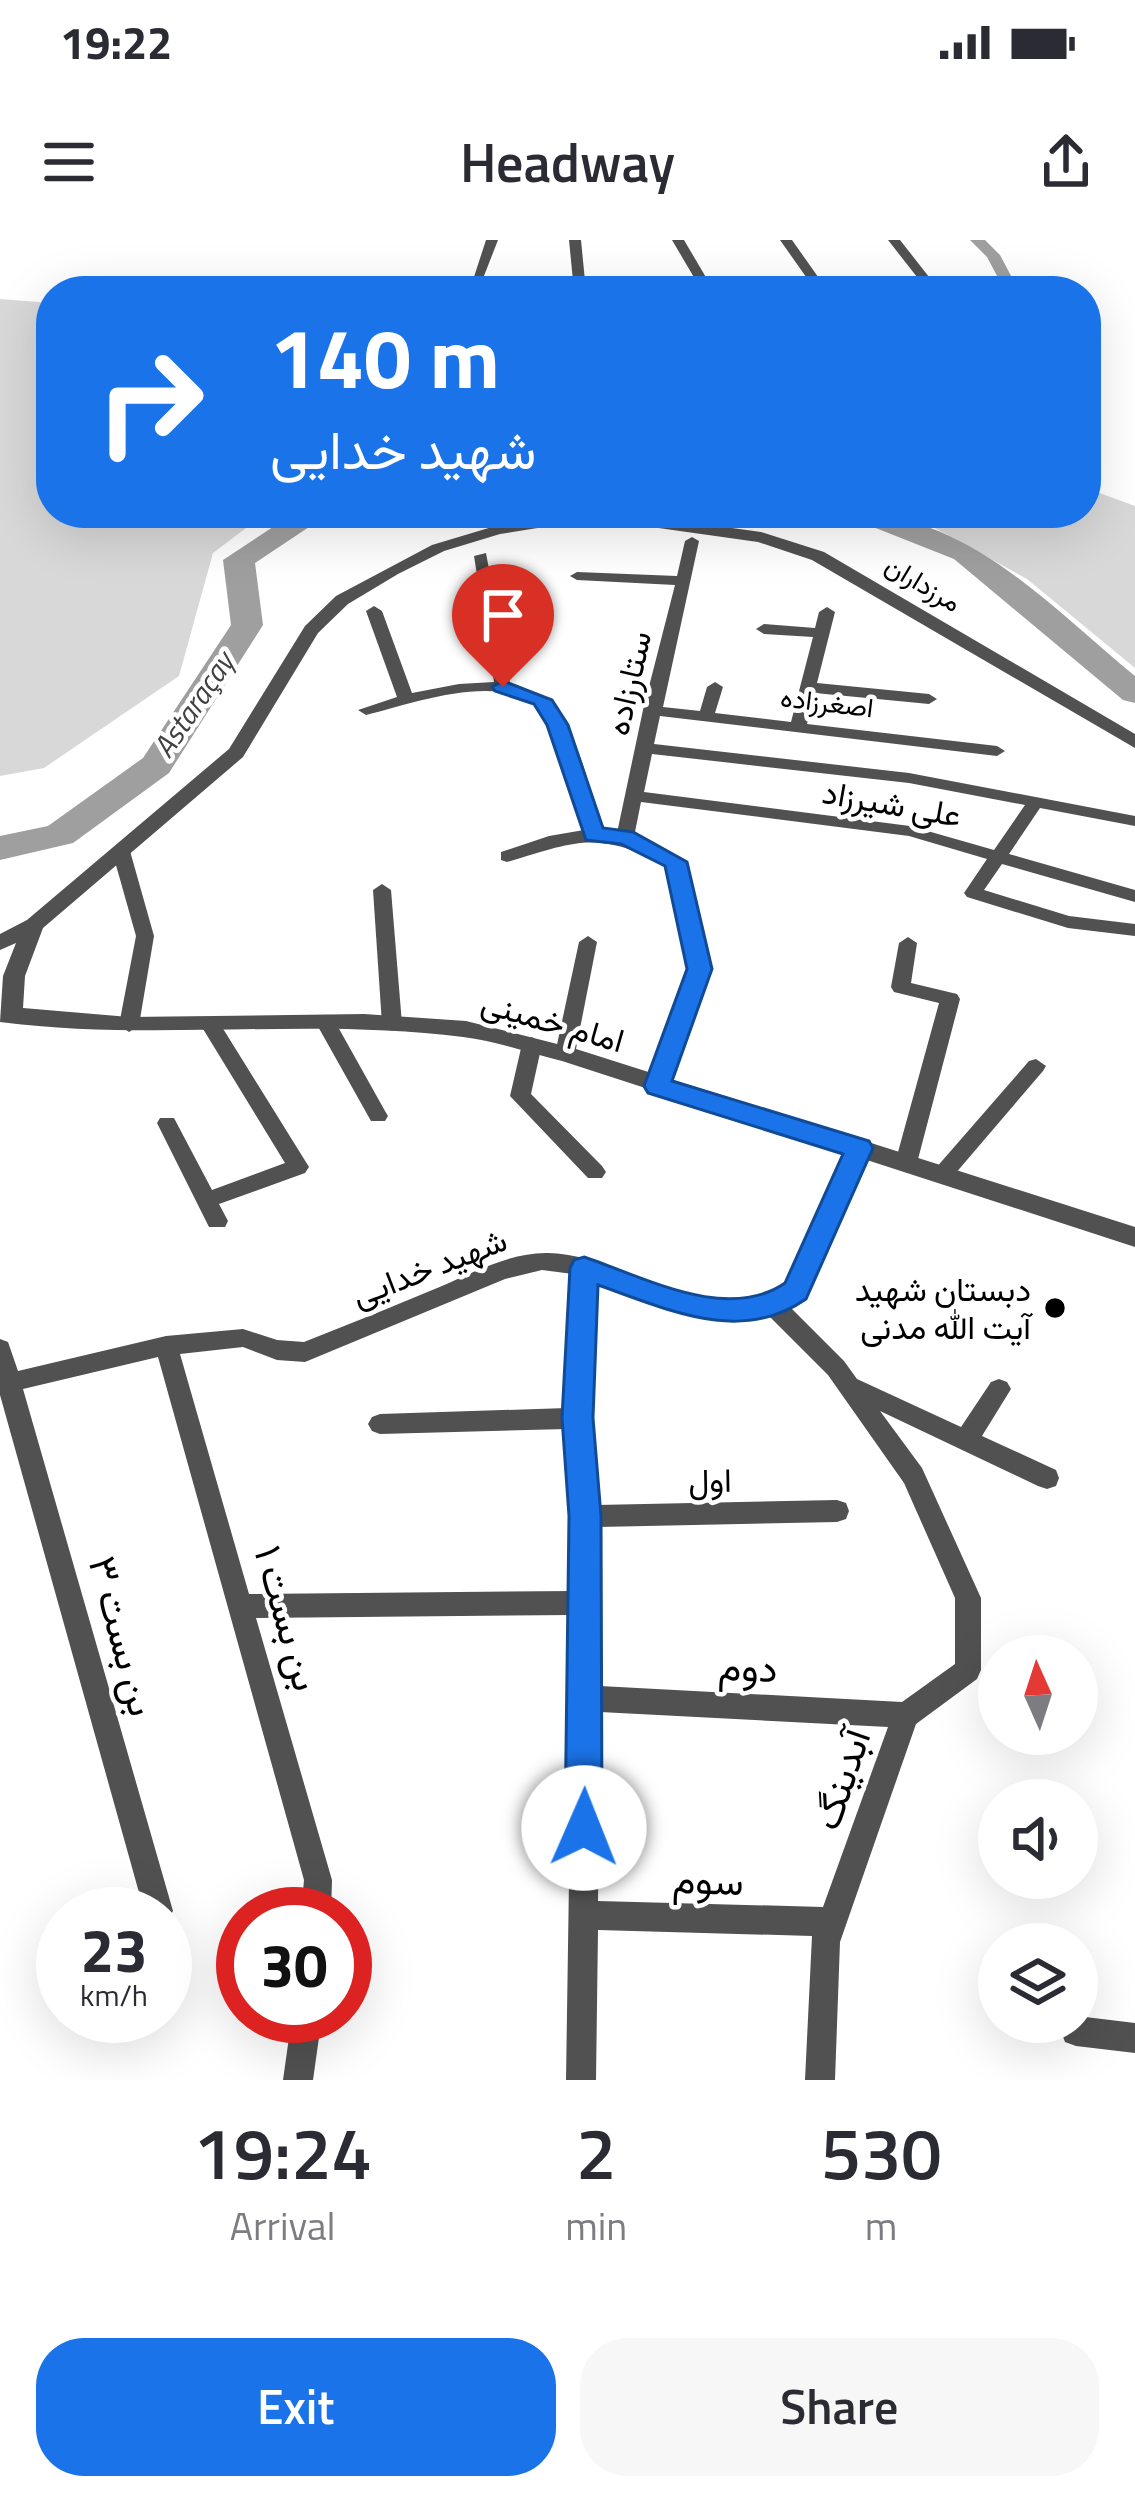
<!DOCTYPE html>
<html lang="en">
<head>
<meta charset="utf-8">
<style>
	body { margin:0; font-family:"Titillium Web",Vazirmatn,sans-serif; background:#f7f7f7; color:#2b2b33; height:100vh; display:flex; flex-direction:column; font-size:45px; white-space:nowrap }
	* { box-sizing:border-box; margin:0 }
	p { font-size:39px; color:#7c7c81 }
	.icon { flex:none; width:66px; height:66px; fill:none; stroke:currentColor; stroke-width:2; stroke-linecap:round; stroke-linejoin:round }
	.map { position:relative; height:1840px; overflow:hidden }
	.drawer { display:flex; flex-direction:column; background:#fff; flex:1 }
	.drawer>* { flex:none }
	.guide { position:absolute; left:36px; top:36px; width:1065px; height:252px; border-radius:48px; box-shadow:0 12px 48px #0002; background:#1a73e8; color:#fff; overflow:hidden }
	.needle { width:78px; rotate:357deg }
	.buttons { position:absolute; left:978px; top:1395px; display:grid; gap:24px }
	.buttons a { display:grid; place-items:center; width:120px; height:120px; border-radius:50%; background:#fff; box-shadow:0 12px 48px #0002; font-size:60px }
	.speed { position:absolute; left:36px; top:1647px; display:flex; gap:24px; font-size:60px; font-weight:700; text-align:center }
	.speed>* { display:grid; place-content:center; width:156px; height:156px; border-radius:50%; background:#fff; box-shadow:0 12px 48px #0002; line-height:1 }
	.speed small { font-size:30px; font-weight:400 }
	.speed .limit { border:18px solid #d22; background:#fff; color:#111 }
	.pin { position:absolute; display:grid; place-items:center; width:102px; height:102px; color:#fff; margin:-123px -51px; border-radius:50% 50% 50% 0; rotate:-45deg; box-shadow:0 0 12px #0007 }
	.pin .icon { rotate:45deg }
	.me { position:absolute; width:132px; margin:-66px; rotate:1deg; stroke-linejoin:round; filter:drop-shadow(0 0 9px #0008) }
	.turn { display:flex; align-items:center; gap:42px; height:252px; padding:0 36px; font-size:54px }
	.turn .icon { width:156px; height:156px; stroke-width:2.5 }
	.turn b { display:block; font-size:84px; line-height:102px }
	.eta { display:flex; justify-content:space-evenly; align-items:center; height:204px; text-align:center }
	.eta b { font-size:72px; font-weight:600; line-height:84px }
	.cta { display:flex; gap:24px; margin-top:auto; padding:24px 36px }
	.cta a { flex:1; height:138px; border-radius:48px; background:#1a73e8; color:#fff; font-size:48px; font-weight:600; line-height:138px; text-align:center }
	.cta a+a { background:#f7f7f7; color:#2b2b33 }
	.status { display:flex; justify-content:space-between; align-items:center; height:84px; padding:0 60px; background:#fff; direction:ltr }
	.status svg { height:33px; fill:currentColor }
	header { display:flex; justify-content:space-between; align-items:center; height:156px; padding:0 36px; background:#fff; font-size:54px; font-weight:600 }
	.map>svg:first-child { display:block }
</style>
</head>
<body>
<div class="status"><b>19:22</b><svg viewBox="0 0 49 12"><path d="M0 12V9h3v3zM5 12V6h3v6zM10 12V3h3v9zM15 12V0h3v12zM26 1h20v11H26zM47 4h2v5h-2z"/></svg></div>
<header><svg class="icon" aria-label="menu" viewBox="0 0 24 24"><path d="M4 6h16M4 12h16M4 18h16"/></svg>Headway<svg class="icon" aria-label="share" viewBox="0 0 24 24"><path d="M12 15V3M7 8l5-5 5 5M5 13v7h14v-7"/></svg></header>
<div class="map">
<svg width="1135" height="1840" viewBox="0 0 1135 1840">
	<rect width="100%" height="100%" fill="#fff"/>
	<!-- green -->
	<g fill="#d8d8d8">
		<path d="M0,59L51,63V273H266L213,313L179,436L44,528L0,536Z"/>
		<path d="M1086,248L1135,266V428L1027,339L908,273H1086Z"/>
	</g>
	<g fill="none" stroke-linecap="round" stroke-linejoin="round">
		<!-- canal -->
		<path fill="#9f9f9f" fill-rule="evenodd" d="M970,0H985L1000,15L1019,51H1005L987,17Z"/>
		<!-- river -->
		<g fill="#9f9f9f" fill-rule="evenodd">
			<path d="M294,273H330L255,323L263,385L169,533L73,603L0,620V596L48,586L143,518L231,385L223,320Z"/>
			<path d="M849,273C968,273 1048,365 1135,436V463L1123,460L954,319L853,279Z"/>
		</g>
		<!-- minor -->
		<g fill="#515151" fill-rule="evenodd">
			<path d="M486,0H498L482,41L472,43Z"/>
			<path d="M569,0H581L586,51H574Z"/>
			<path d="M672,0H684L714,51H702Z"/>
			<path d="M780,0H792L828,51H816Z"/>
			<path d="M888,0H900L940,51H928Z"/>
			<path d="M692,297L699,301L663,467L700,471L707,447L715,442L723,447L715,473L791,482L813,397L764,394L756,389L764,384L815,388L819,372L827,367L835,372L817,443L929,454L937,459L929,464L815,453L807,484L997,506L1005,511L997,516L660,476L654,504L909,533L1135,576V586L1040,568L1009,614L1135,650V662L1002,624L984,650L1069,676L1135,684V696L1068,688L967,657L964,653L987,619L909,596L641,562L634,597L685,622L708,729L667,846L657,853L650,851L647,846L690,729L668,625C596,591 580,600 507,622L501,620V612L549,596L584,590C573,552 567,497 538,468C501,431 410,464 366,475L358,470L397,457L366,371L374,366L382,371L412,453L459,444L494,442L474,316L486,313L510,443C577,461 584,533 601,590L617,593L643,470L675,345L577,340L570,336L577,332L677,336L685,301ZM652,514L909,543L1025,565L994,610L910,586L644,552Z"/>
			<path d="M121,605L130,611L154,696L139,785L129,792L119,785L136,696L112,611Z"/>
			<path d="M382,644L391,650L402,784L392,791L382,784L373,650Z"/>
			<path d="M588,696L597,702L575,814L565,821L555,814L579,702Z"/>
			<path d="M908,697L917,703L911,743L957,754L960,759L917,923L913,929H899L895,923L939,763L894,752L891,747L899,703Z"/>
			<path d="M326,776L333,778L385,871L388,876L385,881H371L316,783Z"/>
			<path d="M210,777L217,779L309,927L305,933L219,964L228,981L225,987H209L157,883L160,878H174L212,950L285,923L200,784Z"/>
			<path d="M532,797L542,804L531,854L602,926L606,932L602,938H588L510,856L522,804Z"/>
			<path d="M1036,819L1046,826L1043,831L949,941H935L931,935L935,929L1029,821Z"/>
			<path d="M859,900L869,908L807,1051L790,1067L844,1121L857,1139L961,1187L991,1142L999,1139L1007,1142L1011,1149L982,1196L1056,1230L1059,1238L1056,1246L1047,1249L1038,1246L880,1171L922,1228L981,1358V1430L977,1439L916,1484L840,1702L835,1840H805L812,1696L598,1690L596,1840H566L573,1375L256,1378L332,1640L331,1674H301L304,1640L158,1117L23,1149L173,1671L165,1683V1674H145L0,1155V1099L8,1102L18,1131L166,1096L243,1089L277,1100L304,1102C350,1084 396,1065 442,1046C474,1032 512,1012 548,1013C626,1014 711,1097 787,1045L849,908ZM542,1030L573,1034L567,1168L380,1174L372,1177L368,1184L372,1191L380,1194L567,1189L573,1351L249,1354L180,1114L243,1107L277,1120L305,1122L505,1039ZM595,1041L678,1070L731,1081L769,1076L828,1135L904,1243L955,1358V1424L902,1462L600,1446L598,1287L837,1282L846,1279L849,1271L846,1263L837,1260L597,1265L590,1178ZM600,1472L888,1487L823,1667L598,1661Z"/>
			<path d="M292,1776H322L313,1840H283Z"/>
			<path d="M1077,1776L1135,1783V1813L1076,1806L1065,1802L1061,1791L1065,1782H1077Z"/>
		</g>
		<!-- tertiary -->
		<path fill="#515151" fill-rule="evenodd" d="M623,273L761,292L824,312L1135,494V508L812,320L758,302L623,283L556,285L500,294L444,311L398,334L348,364L318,393L243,517L43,688L25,736L23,768L129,777L364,774L466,781L573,808L1135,987V1007L562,821C529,813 496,801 463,797C309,777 153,802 0,782L3,736L16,703L0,710V694L27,680L229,509L305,386L336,356L432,305L492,287L556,275Z"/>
	</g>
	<!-- route -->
	<path fill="#1a73e8" stroke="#114b97" stroke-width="3" d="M503,441L552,460L568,485L603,588L633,592L687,622L712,729L672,841L869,901L873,908L806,1059C740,1105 667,1069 598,1045L593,1178L601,1276L602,1588L596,1601L584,1607L571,1601L565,1588L569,1276L562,1178L570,1028L574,1020L584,1017C644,1037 727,1083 785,1043L843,914L648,853L644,846L687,729L665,626L621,604L586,600L547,485L534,464L495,451L492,447Z"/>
	<!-- markers -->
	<circle fill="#000" stroke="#fff" stroke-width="4.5" cx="1055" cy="1068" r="12"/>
	<g text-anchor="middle" stroke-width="9" stroke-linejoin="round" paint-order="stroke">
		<!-- far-street labels -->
		<g font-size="27" fill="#000" stroke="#fff">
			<text transform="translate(923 344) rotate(31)" y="9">مرزداران</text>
			<text transform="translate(827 463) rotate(7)" y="9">اصغرزاده</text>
		</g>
		<!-- far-water labels -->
		<g font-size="30" font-style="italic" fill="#404040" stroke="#fff">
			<text transform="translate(194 465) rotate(-56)" y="10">Astaraçay</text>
		</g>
		<!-- street labels -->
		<g font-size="33" fill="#000" stroke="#fff">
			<text transform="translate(628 443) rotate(-77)" y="12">ستارزاده</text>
			<text transform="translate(892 563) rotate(10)" y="12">علی شیرزاد</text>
			<text transform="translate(553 781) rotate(16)" y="12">امام خمینی</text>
			<text transform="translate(429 1027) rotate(-21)" y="12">شهید خدایی</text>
			<text transform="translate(710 1240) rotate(-1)" y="12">اول</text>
		</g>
		<!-- poi labels -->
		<g font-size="33" fill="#000" stroke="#fff" text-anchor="end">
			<text x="1031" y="1061">دبستان شهید<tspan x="1031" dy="38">آیت الله مدنی</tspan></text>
		</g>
		<!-- near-street labels -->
		<g font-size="39" fill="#000" stroke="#fff">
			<text transform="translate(288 1378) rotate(74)" y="14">بن بست ۱</text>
			<text transform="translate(123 1396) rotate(75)" y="14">بن بست ۳</text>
			<text transform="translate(748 1427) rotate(3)" y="14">دوم</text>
			<text transform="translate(841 1539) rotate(-71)" y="14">آبدینگ</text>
			<text transform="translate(708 1640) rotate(2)" y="14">سوم</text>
		</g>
	</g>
</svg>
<div class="buttons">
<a><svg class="needle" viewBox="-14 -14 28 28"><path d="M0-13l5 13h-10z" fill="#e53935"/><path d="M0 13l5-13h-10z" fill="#7c7c81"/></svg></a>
<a><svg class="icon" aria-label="sound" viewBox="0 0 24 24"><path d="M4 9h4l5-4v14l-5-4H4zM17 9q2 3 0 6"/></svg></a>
<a><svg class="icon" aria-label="layers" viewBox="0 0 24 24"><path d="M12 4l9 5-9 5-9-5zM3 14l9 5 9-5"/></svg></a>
</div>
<div class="speed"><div>23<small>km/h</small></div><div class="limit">30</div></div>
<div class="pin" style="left:503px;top:447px;background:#d93025"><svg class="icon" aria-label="arrive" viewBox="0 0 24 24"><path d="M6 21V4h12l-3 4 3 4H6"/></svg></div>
<svg class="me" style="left:584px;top:1588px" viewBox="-20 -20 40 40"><circle r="19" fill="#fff"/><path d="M0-13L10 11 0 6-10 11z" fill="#1a73e8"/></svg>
<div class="guide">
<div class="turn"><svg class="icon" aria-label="right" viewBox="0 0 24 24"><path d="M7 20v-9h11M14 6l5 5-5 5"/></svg><div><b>140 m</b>شهید خدایی</div></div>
</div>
</div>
<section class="drawer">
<div class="eta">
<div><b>19:24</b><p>Arrival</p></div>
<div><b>2</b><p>min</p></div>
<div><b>530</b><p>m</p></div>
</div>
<div class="cta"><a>Exit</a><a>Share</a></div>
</section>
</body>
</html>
